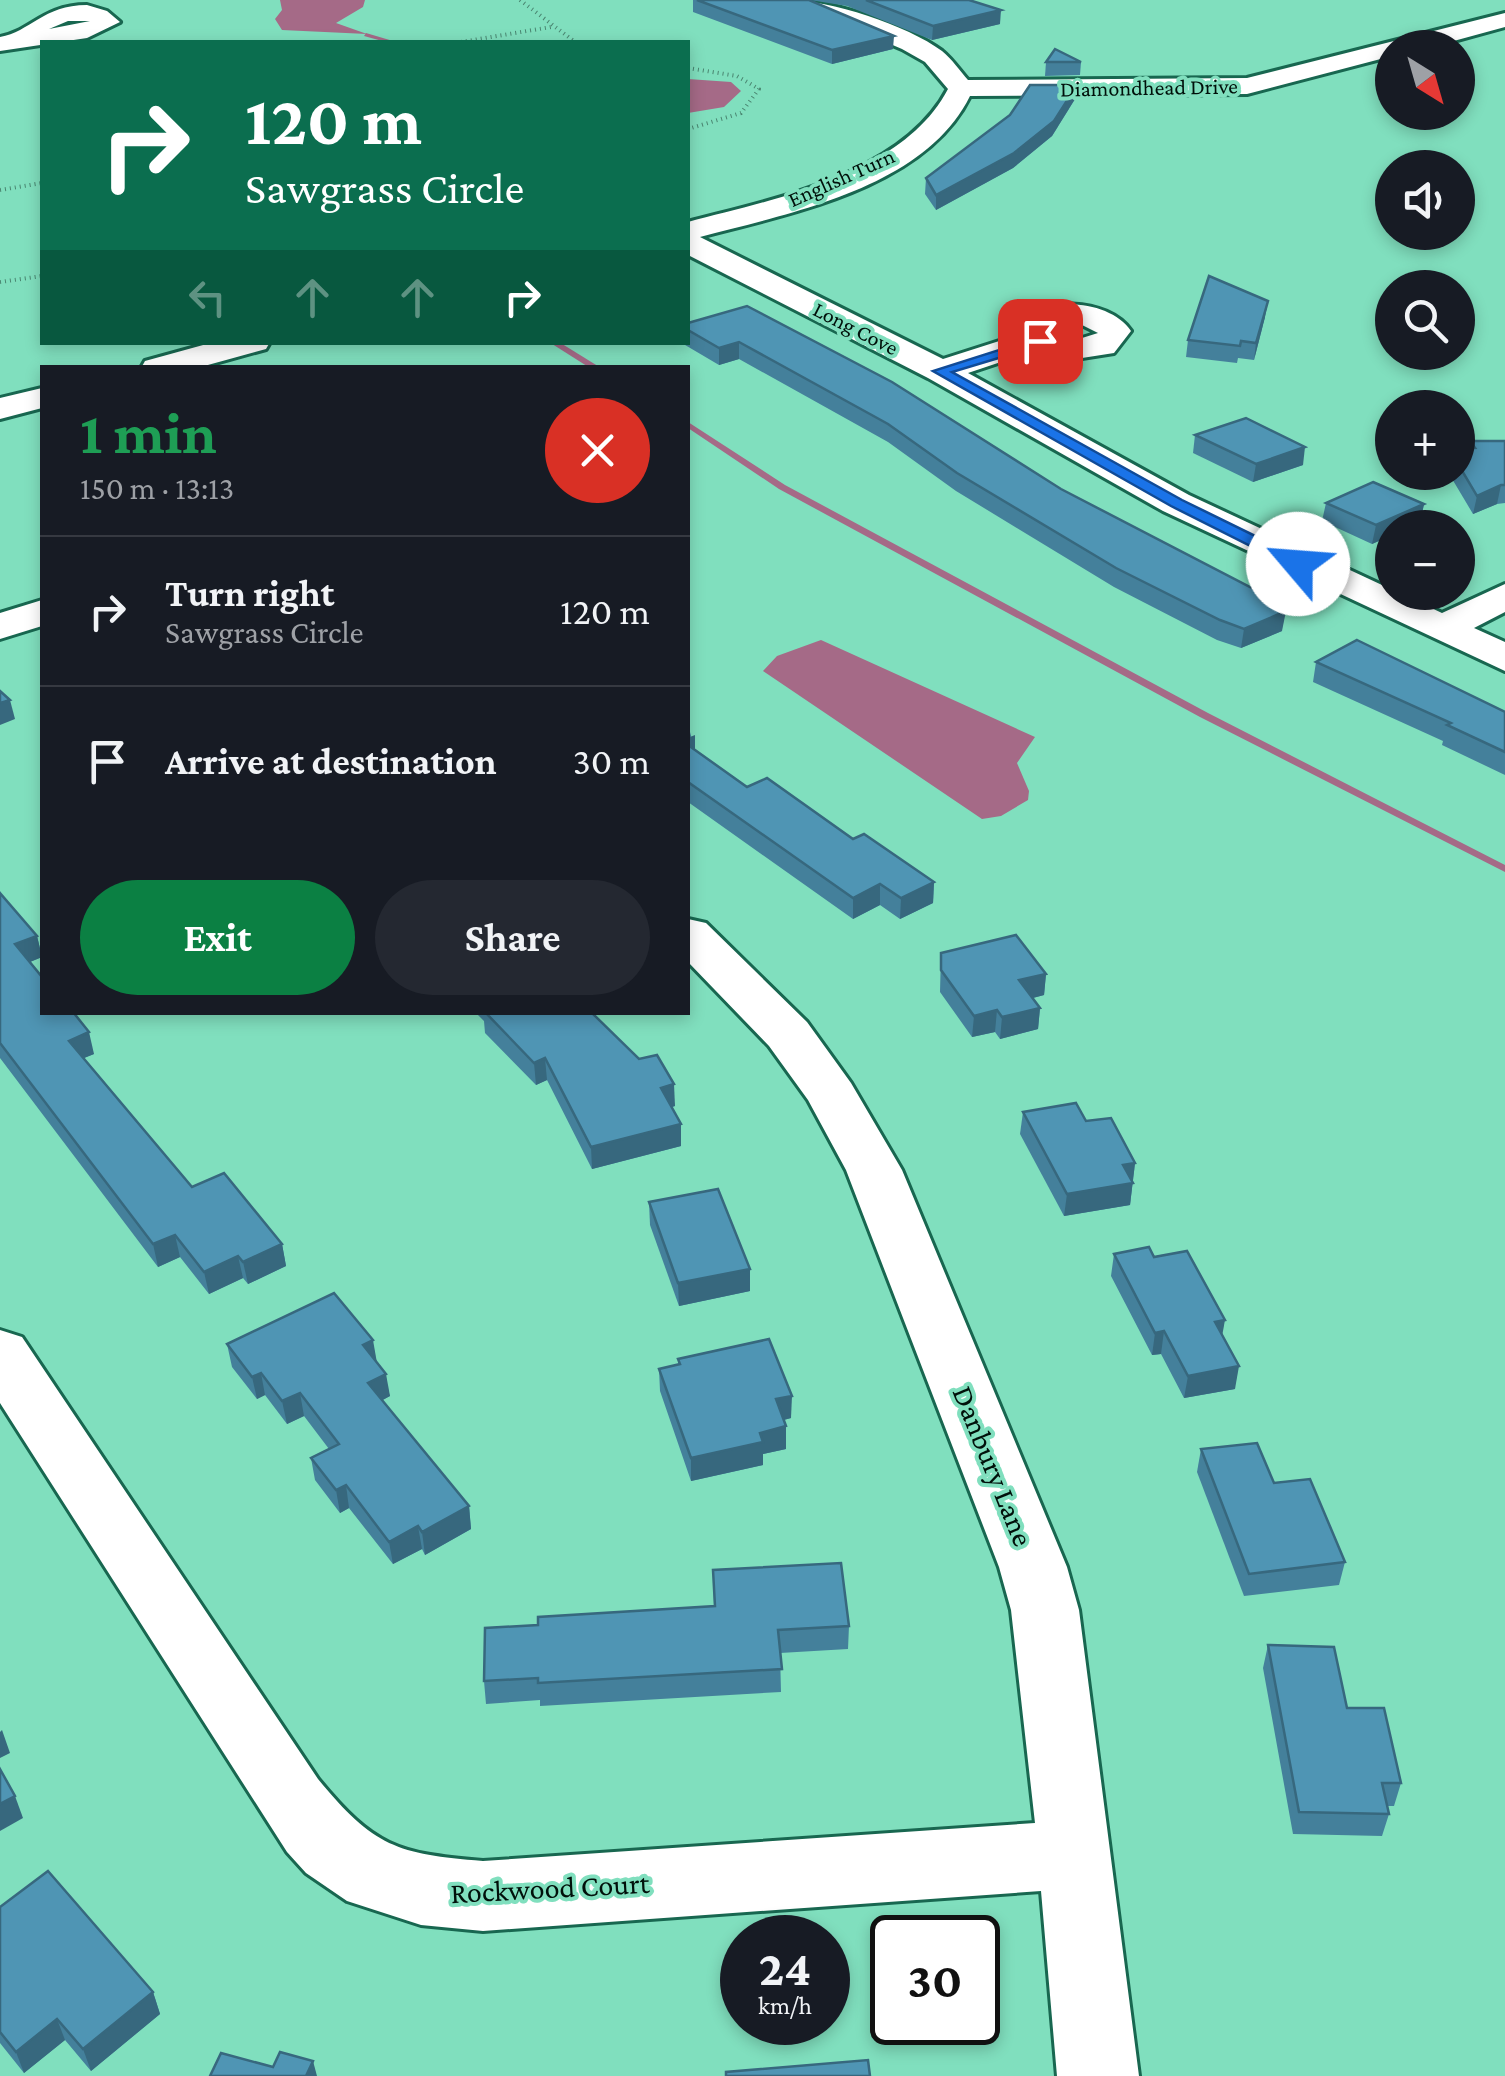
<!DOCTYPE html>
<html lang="en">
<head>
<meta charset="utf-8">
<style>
	body { margin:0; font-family:"Crimson Pro",serif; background:#242831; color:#f1f3f6; height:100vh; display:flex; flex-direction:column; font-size:38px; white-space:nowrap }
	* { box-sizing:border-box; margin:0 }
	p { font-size:32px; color:#9ea1a6 }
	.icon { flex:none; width:55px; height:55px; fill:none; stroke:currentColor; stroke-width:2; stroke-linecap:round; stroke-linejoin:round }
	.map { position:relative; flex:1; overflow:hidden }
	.details { position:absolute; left:40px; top:365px; width:650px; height:650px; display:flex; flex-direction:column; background:#171b24; border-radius:0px; box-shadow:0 5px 15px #0003 }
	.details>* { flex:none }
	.banner { position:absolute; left:40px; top:40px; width:650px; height:305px; border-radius:0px; box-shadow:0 5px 15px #0003; background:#0b6e4f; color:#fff; overflow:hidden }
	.needle { width:65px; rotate:143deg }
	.buttons { position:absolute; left:1375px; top:30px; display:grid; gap:20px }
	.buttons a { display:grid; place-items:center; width:100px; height:100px; border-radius:50%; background:#171b24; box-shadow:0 5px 15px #0003; font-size:50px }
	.speed { position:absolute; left:720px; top:1915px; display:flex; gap:20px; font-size:50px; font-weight:700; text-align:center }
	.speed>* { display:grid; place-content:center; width:130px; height:130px; border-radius:50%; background:#171b24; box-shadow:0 5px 15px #0003; line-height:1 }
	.speed small { font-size:25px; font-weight:400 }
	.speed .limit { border:5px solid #111; border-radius:15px; background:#fff; color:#111 }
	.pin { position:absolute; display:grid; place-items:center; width:85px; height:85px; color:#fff; margin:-42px; border-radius:20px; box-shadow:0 5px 15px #0006 }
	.me { position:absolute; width:110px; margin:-55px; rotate:297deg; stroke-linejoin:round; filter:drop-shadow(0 0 8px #0008) }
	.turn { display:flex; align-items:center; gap:35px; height:210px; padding:0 40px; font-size:45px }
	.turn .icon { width:130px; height:130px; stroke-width:2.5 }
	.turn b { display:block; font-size:70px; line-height:85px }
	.lanes { display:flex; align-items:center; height:95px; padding:0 40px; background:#0003; justify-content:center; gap:50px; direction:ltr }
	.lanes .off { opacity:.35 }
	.round { display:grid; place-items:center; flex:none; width:105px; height:105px; border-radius:52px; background:#242831 }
	.head { display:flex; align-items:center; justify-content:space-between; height:170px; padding:0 40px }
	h1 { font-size:60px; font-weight:700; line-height:75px; color:#1e9e55 }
	.primary-button { display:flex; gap:20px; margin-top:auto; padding:20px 40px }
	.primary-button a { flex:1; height:115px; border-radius:60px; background:#0b8043; color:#fff; font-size:40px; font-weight:700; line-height:115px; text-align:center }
	.primary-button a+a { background:#242831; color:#f1f3f6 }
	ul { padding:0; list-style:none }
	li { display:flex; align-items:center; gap:30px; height:150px; padding:0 40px; border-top:2px solid #363941 }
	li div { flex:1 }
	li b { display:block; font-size:38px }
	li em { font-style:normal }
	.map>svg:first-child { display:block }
</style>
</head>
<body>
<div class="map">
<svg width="1505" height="2076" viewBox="0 0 1505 2076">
	<rect width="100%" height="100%" fill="#80dfbe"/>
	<!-- water -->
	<g fill="#a56a87">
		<path d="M280,0H365L363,7L336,23L367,34L282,30L275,19L282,10Z"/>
		<path d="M688,79L731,82L741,91L724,107L688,113Z"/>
		<path d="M821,640L1035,737L1017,763L1029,791L1028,800L1001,816L982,819L763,671L777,656Z"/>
	</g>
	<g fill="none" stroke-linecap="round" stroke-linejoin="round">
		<!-- stream -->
		<g fill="#a56a87" fill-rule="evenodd">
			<path d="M366,33L393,41L394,42H386L364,36Z"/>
			<path d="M549,342H559L601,368H590Z"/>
			<path d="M688,422L785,485L1208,713L1505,865V872L1200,717L779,489L688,428Z"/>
		</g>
		<defs>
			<g id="minor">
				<path d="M787,0C830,0 907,25 942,51C952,59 960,71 968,80L1247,78L1505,13V27L1428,48H1392V56L1247,94L970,96C925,188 790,213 700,237L943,359L1018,335L1014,328C1037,294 1109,298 1131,331L1114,353L1082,358L1031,352L968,373L1189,495L1442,613L1505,584V612L1474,628L1505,642V671L1163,511L928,378L688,255V222C774,199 903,175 948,89L925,62L902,49ZM1060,325H1082L1098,333L1082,338L1048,330Z"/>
				<path d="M87,5L107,11L120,22L87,38L0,51V37C30,32 43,5 87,5ZM68,21H90L49,29Z"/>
				<path d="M214,342H270L266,349L197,368H141L145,361Z"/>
				<path d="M42,388V408L0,419V398Z"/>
				<path d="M42,600V626L0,639V613Z"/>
				<path d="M688,919L706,923L807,1022L851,1083L902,1170L1067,1567L1079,1610L1139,2076H1057L1041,1891L483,1931L421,1925L347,1901L306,1873L287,1852L0,1403V1330L22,1337L318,1779C374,1847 397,1854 483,1861L1035,1823L1011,1610L999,1567L846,1170L808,1100L769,1046L688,962Z"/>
			</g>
		</defs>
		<!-- minor casing -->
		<use href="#minor" stroke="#186750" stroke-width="6"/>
		<!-- path -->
		<g stroke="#498570" stroke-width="4" stroke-dasharray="1 4" stroke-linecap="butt">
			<path d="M520,0L575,42"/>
			<path d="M461,42L551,27"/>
			<path d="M688,68L737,76L759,89L741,113L688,129"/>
			<path d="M0,190L42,183"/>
			<path d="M0,282L42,276"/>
		</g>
		<!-- minor -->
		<use href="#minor" fill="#fff" fill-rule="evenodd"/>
	</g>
	<!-- wall -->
	<g fill="#44809b">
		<path d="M693,0H969L1000,24L932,40L847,6L810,0L893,49L832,64L693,12Z"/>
		<path d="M1046,62H1081L1080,75L1045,76Z"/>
		<path d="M1077,85L1075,99L1052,136L1013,168L936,210L925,194L926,178Z"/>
		<path d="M747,306L1061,489L1268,603L1282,631L1241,648L1217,640L1114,587L956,491L888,442L739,359L719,365L680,342H688V323Z"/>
		<path d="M1265,317L1254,360L1238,358L1237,363L1186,357L1188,340Z"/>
		<path d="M1195,435L1303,465L1253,482L1193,453Z"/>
		<path d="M1470,441H1505V503L1497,504L1473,514L1448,472H1458V449H1469Z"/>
		<path d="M1326,503L1424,504L1420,523L1392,528V535L1372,544L1322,521Z"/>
		<path d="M1316,662L1505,712V775L1442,745L1443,741L1313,682Z"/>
		<path d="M688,722L690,723V732L695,751L747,787L853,839L934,882L933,903L900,919L880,905L853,919L688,802Z"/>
		<path d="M0,893L37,936L42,957L30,962L94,1054L84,1058L192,1187L282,1244L286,1266L248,1284L243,1278L209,1294L180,1257L158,1267L0,1058Z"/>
		<path d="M941,953L1046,974L1044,995L1033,998L1040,1008L1038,1029L1000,1039L995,1032L972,1037L940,992Z"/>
		<path d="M475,1012H598L593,1014L675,1106L672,1107L681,1124V1146L592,1169L547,1080L536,1085L485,1033L484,1021Z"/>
		<path d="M1023,1112L1086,1121L1135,1163L1130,1205L1064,1216L1020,1134Z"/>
		<path d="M649,1202L750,1291L679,1306L650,1225Z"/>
		<path d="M1114,1254L1154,1257L1222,1335L1235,1389L1184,1398L1161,1354L1152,1355L1111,1276Z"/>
		<path d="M227,1344L377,1362L390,1396L382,1400L469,1506L471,1529L425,1555L422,1549L393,1564L349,1508L340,1513L315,1480L311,1458L329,1449L304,1416L287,1424L265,1395L257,1399L232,1367Z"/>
		<path d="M678,1359L791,1418L784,1420L786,1449L763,1454V1465L691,1481L660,1391L659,1369L678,1365Z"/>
		<path d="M1201,1449L1274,1483L1345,1562L1339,1585L1244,1596L1197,1472Z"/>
		<path d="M713,1570L849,1626L848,1649L780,1653L781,1692L540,1706V1700L486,1704L484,1681L538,1625L714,1606Z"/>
		<path d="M1268,1645L1347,1708L1401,1783L1394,1806H1387L1389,1814L1382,1836L1293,1834L1263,1668Z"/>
		<path d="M0,1907L153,1992L160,2014L91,2071L65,2040L24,2073L0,2043Z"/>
	</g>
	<!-- shaded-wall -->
	<g fill="#37687e">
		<path d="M1001,10L1000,24L932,40L933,26Z"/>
		<path d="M894,36L893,49L832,64V50Z"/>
		<path d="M1077,85L1075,99L1052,136L1013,168L936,210V195Z"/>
		<path d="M1268,301L1265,317L1254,360L1256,343Z"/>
		<path d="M739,342V359L719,365V348Z"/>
		<path d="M1305,447L1303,465L1253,482L1256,464Z"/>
		<path d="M1501,485L1497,504L1473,514L1477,496Z"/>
		<path d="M1424,504L1420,523L1410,528H1392V535L1372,544L1376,525Z"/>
		<path d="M1286,611L1282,631L1241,648L1244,629Z"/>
		<path d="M10,700L15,719L0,725V703Z"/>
		<path d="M690,723V737L695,735V756L688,759V724Z"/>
		<path d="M934,882L933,903L900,919L901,898Z"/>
		<path d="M880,884V905L853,919V898Z"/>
		<path d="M37,936L42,957L20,966L15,944Z"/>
		<path d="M1046,974L1044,995L1017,1002L1019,980Z"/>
		<path d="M1040,1008L1038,1029L1000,1039L1002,1017Z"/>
		<path d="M997,1010L995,1032L972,1037L974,1016Z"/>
		<path d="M89,1032L94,1054L74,1062L69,1041Z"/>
		<path d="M545,1058L547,1080L536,1085L534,1063Z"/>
		<path d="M674,1084L675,1106L661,1110V1088Z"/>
		<path d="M681,1124V1146L592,1169L591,1147Z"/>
		<path d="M1135,1163L1130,1205L1064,1216L1067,1194L1123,1165Z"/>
		<path d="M175,1235L180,1257L158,1267L153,1244Z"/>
		<path d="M282,1244L286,1266L248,1284L243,1262Z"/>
		<path d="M238,1256L243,1278L209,1294L204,1272Z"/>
		<path d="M750,1269V1291L679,1306L678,1283Z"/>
		<path d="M1225,1320L1221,1342L1215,1322Z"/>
		<path d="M1164,1331L1161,1354L1152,1355L1155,1333Z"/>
		<path d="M373,1340L377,1363L363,1345Z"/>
		<path d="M1239,1366L1235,1389L1184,1398L1188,1376Z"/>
		<path d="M261,1373L265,1395L257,1399L252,1377Z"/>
		<path d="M386,1374L390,1396L372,1406L368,1383Z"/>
		<path d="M300,1393L304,1416L287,1424L282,1401Z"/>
		<path d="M792,1396L791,1418L775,1422L776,1399Z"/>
		<path d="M786,1426V1449L763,1454V1465L691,1481V1458L760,1433Z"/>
		<path d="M346,1485L349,1508L340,1513L336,1490Z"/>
		<path d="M469,1506L471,1529L425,1555L422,1532Z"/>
		<path d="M418,1526L422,1549L393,1564L389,1542Z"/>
		<path d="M2,1730L10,1753L0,1758V1732Z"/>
		<path d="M15,1796L23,1818L0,1831V1804Z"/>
		<path d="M153,1992L160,2014L91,2071L83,2049Z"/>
		<path d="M57,2019L65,2040L24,2073L16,2052Z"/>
		<path d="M313,2061L317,2076H306Z"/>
	</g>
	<!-- building -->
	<g fill="#4f95b4" stroke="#37687e" stroke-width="2.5">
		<path d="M697,0H809L894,36L832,50Z"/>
		<path d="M866,0H969L1001,10L933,26Z"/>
		<path d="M1055,49L1081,62H1046Z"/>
		<path d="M1030,85H1077L1054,121L1014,153L936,195L926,178L1010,115Z"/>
		<path d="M1209,276L1268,301L1256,343L1241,341L1240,346L1188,340Z"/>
		<path d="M747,306L892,382L1061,489L1269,597L1262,600L1286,611L1244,629L1220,620L1116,568L957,473L888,424L739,342L719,348L688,330V323Z"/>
		<path d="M1246,418L1305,447L1256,464L1195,435Z"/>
		<path d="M1470,441H1505V485H1501L1477,496L1458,464V449L1475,448Z"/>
		<path d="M1373,482L1424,504L1376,525L1326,503Z"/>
		<path d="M1357,640L1505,712V752L1447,725L1451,723L1316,662Z"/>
		<path d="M0,691L10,700L0,703Z"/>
		<path d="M688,745L747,787L767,778L853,839L864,834L934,882L901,898L880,884L853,898L688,782Z"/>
		<path d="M0,893L37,936L15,944L42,977V1012H73L89,1032L69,1041L192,1187L224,1173L282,1244L243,1262L238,1256L204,1272L175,1235L153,1244L0,1043Z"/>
		<path d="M1016,935L1046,974L1019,980L1040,1008L1002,1017L997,1010L974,1016L941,970V953Z"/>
		<path d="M485,1012H591L639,1059L657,1055L674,1084L661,1088L681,1124L591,1147L545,1058L534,1063Z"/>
		<path d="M1076,1103L1086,1121L1111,1118L1135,1163L1123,1165L1133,1183L1067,1194L1023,1112Z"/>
		<path d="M718,1189L750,1269L678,1283L649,1202Z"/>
		<path d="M1149,1247L1154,1257L1187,1251L1225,1320L1215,1322L1239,1366L1188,1376L1164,1331L1155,1333L1114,1254Z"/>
		<path d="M334,1293L373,1340L363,1345L386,1374L368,1383L469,1506L422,1532L418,1526L389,1542L346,1485L336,1490L311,1458L339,1444L300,1393L282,1401L261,1373L252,1377L227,1344Z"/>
		<path d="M769,1339L792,1396L776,1399L786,1426L760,1433L763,1442L691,1458L659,1369L680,1364L678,1359Z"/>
		<path d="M1257,1443L1274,1483L1310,1479L1345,1562L1249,1574L1201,1449Z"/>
		<path d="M841,1563L849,1626L778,1630L782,1669L538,1683V1678L484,1681L485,1628L538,1625V1617L715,1606L713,1570Z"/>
		<path d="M1268,1645L1334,1647L1347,1708H1384L1401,1783H1382L1389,1814L1299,1812Z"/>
		<path d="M0,1769L15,1796L0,1804Z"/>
		<path d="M48,1871L153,1992L83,2049L57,2019L16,2052L0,2032V1907Z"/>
		<path d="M280,2052L313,2061L306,2076H308H210L221,2053L273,2067Z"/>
		<path d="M868,2060L870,2076H726V2072Z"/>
	</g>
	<!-- route -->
	<path fill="#1a73e8" stroke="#114b97" stroke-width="2.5" d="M1040,337L1045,344L952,372L1182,500L1304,560V567H1292L1171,506L933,371Z"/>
	<g text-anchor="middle" stroke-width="8" stroke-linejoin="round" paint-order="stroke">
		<!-- far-street labels -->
		<g font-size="22" fill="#00100a" stroke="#80dfbe">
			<text transform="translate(1149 87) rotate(-1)" y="8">Diamondhead Drive</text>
			<text transform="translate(841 177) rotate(-24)" y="8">English Turn</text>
			<text transform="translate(856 328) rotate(27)" y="8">Long Cove</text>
		</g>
		<!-- near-street labels -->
		<g font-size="30" fill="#00100a" stroke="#80dfbe">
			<text transform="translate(993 1466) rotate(68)" y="10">Danbury Lane</text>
			<text transform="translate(550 1888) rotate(-3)" y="10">Rockwood Court</text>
		</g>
	</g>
</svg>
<div class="buttons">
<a><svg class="needle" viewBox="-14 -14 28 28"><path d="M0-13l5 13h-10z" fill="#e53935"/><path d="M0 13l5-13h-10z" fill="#9ea1a6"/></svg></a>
<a><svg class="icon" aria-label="sound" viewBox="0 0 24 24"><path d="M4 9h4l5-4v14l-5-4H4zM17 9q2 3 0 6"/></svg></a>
<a><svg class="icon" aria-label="search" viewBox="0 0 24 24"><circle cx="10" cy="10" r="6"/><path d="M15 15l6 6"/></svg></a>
<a>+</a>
<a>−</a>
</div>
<div class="speed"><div>24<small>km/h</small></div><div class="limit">30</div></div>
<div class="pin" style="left:1040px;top:341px;background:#d93025"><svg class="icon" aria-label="arrive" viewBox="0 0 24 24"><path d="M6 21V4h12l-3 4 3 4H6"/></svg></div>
<svg class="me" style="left:1298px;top:564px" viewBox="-20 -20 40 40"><circle r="19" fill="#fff"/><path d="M0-13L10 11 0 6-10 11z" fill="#1a73e8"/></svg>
<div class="banner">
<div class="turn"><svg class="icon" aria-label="right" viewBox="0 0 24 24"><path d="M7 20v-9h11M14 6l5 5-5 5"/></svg><div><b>120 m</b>Sawgrass Circle</div></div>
<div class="lanes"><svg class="icon off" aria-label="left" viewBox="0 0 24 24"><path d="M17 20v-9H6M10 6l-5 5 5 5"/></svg><svg class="icon off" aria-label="ahead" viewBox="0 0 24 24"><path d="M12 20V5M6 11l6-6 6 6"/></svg><svg class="icon off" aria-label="ahead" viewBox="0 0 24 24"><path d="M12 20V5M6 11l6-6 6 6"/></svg><svg class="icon" aria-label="right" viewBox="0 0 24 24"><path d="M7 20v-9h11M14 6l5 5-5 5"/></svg></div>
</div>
<section class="details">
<div class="head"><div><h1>1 min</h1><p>150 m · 13:13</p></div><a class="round" style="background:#d93025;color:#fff"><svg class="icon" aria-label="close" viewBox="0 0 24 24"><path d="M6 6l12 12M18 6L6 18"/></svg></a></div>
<ul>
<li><svg class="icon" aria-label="right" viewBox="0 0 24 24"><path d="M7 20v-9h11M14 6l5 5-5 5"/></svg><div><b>Turn right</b><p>Sawgrass Circle</p></div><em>120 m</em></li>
<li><svg class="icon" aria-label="arrive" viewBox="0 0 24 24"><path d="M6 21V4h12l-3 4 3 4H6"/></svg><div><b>Arrive at destination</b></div><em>30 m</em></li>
</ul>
<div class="primary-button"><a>Exit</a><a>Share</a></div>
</section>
</div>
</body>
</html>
